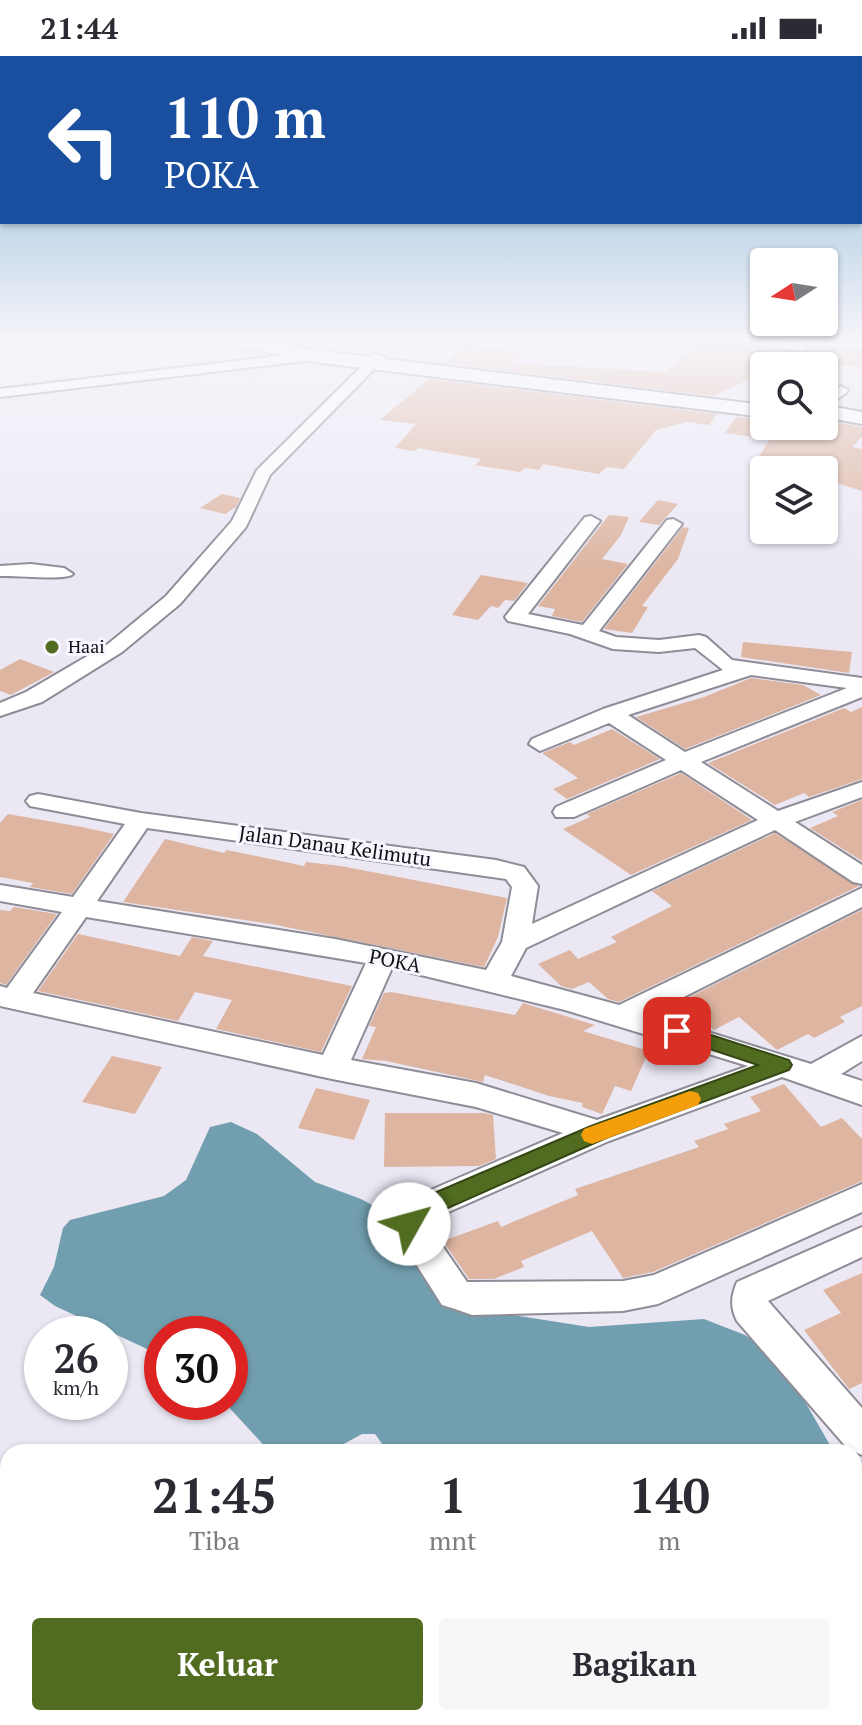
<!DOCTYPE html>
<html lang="id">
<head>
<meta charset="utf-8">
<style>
	body { margin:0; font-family:"PT Serif",serif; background:#f7f7f7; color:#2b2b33; height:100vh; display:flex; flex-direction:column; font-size:30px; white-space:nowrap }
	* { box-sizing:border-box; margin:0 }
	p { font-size:26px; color:#7c7c81 }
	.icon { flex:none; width:44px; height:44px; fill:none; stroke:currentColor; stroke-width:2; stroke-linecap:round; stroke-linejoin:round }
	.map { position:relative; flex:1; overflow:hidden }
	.side { position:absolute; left:0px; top:1388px; width:862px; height:282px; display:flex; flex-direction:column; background:#fff; border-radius:24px 24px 0 0; box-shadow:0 2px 6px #0004 }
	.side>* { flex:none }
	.hud { position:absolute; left:0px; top:0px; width:862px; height:168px; box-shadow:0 2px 6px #0004; background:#1a4fa0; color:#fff; overflow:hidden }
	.needle { width:52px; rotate:258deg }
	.controls { position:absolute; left:750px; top:192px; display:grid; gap:16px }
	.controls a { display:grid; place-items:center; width:88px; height:88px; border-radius:8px; background:#fff; box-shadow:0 2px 6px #0004; font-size:40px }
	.speed { position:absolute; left:24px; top:1260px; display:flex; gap:16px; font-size:40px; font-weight:700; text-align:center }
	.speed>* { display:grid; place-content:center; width:104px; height:104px; border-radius:50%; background:#fff; box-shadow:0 2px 6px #0004; line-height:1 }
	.speed small { font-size:20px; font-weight:400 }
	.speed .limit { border:12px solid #d22; background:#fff; color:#111 }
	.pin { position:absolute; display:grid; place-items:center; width:68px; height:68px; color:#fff; margin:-34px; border-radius:16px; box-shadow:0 4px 12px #0006 }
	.me { position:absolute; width:88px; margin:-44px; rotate:52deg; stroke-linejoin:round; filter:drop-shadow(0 0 6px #0008) }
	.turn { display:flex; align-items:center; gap:28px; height:168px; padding:0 32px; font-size:36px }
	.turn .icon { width:104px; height:104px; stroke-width:2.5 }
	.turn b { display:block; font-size:56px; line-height:68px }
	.eta { display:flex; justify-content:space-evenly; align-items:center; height:136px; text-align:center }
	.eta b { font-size:48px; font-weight:700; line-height:56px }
	.action { display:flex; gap:16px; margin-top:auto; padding:16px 32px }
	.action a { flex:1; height:92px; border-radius:8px; background:#516c20; color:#fff; font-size:32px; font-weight:700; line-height:92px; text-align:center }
	.action a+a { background:#f7f7f7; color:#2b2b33 }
	.status { display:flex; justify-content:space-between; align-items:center; height:56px; padding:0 40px; background:#fff; direction:ltr }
	.status svg { height:22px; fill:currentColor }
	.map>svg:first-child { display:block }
</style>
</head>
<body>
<div class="status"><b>21:44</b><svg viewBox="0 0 49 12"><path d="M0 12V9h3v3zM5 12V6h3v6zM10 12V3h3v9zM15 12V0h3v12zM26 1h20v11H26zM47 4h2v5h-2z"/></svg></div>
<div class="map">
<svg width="862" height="1669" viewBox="0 0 862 1669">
	<rect width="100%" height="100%" fill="#ebe8f4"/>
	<!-- water -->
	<path fill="#729faf" d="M231,1066L257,1078L315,1126L361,1143L385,1156L403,1182L493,1256L589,1271L704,1263L745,1279L765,1292L793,1325L834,1396H388L375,1378H362L329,1396H270L224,1346H230V1278H162V1300L55,1250L40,1239L54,1211L63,1172L70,1164L164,1140L186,1124L210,1071Z"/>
	<!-- building -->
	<g fill="#ddb5a1">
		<path d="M728,283L749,287L752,292L801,298L813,293L862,296V310H764V316L713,340L446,307L467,287L523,299L508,307L666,316L702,285L721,288Z"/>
		<path d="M429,323L717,358L709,369L687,366L656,374L624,413L607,411L599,418L543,408L539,414L525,412L520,416L475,409L481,403L418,392L415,395L395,392L416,368L380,364Z"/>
		<path d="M736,361L764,364V370H824V364L862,371V380L852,391L862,393V435L824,423V414H798L792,412L793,407L758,402L770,383L725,377Z"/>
		<path d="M222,438L240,442L236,451L225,458L200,452Z"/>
		<path d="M658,444L678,448L659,469L639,466Z"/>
		<path d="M609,459L629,461L621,479L602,503L628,508L582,566L552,560L555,553L538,550Z"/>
		<path d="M683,471L689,472L678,503L642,550L648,551L632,577L604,573Z"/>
		<path d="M481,519L528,527L514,545L505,544L498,552L491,550L478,564L452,559Z"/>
		<path d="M743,586L852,596L849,617L741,601Z"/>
		<path d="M20,603L54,616L11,639L0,635V614Z"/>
		<path d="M751,622L803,629L821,639L685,693L636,661L704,641Z"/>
		<path d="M862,651V723L809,741L804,737L775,749L708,707L844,652L851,656Z"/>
		<path d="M612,673L660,703L567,743L553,733L578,722L542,697L570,686L574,689Z"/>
		<path d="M681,717L752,764L631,819L563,773L590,761L587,758Z"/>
		<path d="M862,744V805L810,772L838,760L832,756Z"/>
		<path d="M8,758L82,771L114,778L72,838L30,831L33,827L0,821V767Z"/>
		<path d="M775,777L859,830L619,946L608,943L589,926L572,933L561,930L538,908L570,894L578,903L617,886L611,881L672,850L652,835Z"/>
		<path d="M165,783L224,797L227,794L304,810L306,806L341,810L507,842L498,881L484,911L271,868L123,846Z"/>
		<path d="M14,851L57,858L6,929L0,927V854L10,855Z"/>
		<path d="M862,854V950L840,961L845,966L814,982L808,978L777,994L739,961L714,974L682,945Z"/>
		<path d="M78,878L180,900L192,881L213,885L203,900L352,930L321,996L216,973L232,944L195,936L178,965L38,935Z"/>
		<path d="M391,936L515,959L523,947L595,969L583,975L649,995L631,1035L615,1030L602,1058L582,1051L583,1047L549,1040L485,1019L483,1026L386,1005L362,1003L376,971L369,970L384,937Z"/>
		<path d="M112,1000L162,1011L135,1058L82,1046Z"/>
		<path d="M784,1028L821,1071L842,1062L862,1083V1125L653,1216L623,1222L592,1175L521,1205L524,1211L494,1223H469L443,1185L498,1165L501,1171L578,1139L575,1133L699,1091L694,1085L728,1073L724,1068L761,1055L750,1041Z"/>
		<path d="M316,1032L370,1044L354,1084L298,1072Z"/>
		<path d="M385,1057H484L493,1059L496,1103L479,1110L384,1111Z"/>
		<path d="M862,1217V1327L849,1333L804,1274L841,1257L823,1234Z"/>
	</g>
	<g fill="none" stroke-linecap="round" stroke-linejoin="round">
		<defs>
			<g id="minor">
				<path d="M757,282L797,287L798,282L862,285V293L806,289V294L801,295L752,289V283Z"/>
				<path d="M317,291L328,294L314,304L0,341V333L310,296Z"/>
				<path d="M374,298L386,301L270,419L246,471L180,548L122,596L42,646L0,660V647L26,636L108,588L166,540L232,465L257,414Z"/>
				<path d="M841,330L848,334L846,337L824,352V341Z"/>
				<path d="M591,460L600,465L528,558L583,569L667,464L673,463L682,468L599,575L616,581L659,584L699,579L706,581L732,604L862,622V641L701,706L778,755L862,726V741L795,766L862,809V828L853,826L775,774L526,892L511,920L619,949L862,832V851L650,958L811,1008L862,980V1005L841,1018L862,1025V1049L782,1021L609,1085L426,1166L467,1226L623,1225L654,1219L862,1128V1156L658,1248L623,1255L472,1259L455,1253L442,1249L397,1178L392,1161L403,1146L563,1077L476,1051L332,1023L0,950V930L7,932L62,856L0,845V829L73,841L125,768L30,750L26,745L30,740L38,738L141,757L496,804L524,811L538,830L532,868L758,764L681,714L574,761H556L553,756L556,751L666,704L609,667L540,695L529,688L532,683L603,653L723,614L695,592L659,596L613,593L570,578L508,565L505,561L508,557L585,461ZM751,619L847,632L685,696L628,659ZM147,772L506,823L512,831L502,886L486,914L335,883L97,845ZM86,861L366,907L323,999L33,937ZM392,912L565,954L748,1010L597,1064L476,1027L351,1004Z"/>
				<path d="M31,508L64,512L73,518C66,525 16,519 0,520V510Z"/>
				<path d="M862,1171V1201L768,1245L862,1352V1399L848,1393L737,1265C730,1251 731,1240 737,1226Z"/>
			</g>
			<g id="highway">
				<path d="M217,282H254L314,294L764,349V361L314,306L226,288Z"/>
				<path d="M824,349L862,356V368L824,361Z"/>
			</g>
		</defs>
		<!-- minor casing -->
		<use href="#minor" stroke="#8e8c96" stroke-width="4"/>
		<!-- highway casing -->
		<use href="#highway" stroke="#8e8c96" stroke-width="4"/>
		<!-- minor -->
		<use href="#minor" fill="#fff" fill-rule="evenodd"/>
		<!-- highway -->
		<use href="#highway" fill="#fff" fill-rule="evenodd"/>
	</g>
	<!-- sky -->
	<linearGradient id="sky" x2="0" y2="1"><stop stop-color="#79acd1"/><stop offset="0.55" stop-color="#f6f5fa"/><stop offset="1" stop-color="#f6f5fa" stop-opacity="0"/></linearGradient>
	<rect width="862" height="516" fill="url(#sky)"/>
	<!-- route -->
	<path fill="#516c20" stroke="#354615" stroke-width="2" d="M677,968L789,1004L792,1009L789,1014L606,1082L423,1163L417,1175L409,1178L400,1175L397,1161L406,1149L591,1070L758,1009L670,980L667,975L670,970Z"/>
	<!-- slow -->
	<path fill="#f59e0b" d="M690,1035L698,1037L701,1043L698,1049L592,1088L584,1085L581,1079L584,1073Z"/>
	<!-- markers -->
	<circle fill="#516c20" stroke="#f8f6fe" stroke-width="3" cx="52" cy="591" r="8"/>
	<g text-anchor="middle" stroke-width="6" stroke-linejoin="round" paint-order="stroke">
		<!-- far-poi labels -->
		<g font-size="18" fill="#121115" stroke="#f8f6fe" text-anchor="start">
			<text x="68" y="597">Haai</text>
		</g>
		<!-- street labels -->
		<g font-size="20" fill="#121115" stroke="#f8f6fe">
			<text transform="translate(335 790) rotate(8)" y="7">Jalan Danau Kelimutu</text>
			<text transform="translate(395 905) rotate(11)" y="7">POKA</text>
		</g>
	</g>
</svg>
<div class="controls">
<a><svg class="needle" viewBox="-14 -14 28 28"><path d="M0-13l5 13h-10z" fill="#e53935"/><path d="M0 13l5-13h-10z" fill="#7c7c81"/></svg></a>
<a><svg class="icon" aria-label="search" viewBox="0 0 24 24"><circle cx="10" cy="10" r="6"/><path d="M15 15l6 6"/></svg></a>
<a><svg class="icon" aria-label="layers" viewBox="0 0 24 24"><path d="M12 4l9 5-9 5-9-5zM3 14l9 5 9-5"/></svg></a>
</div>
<div class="speed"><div>26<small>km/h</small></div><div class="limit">30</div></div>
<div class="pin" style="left:677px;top:975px;background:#d93025"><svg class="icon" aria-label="arrive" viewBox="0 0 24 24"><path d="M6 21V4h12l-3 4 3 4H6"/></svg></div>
<svg class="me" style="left:409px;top:1168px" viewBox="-20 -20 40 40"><circle r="19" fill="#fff"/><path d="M0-13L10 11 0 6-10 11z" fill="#516c20"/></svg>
<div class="hud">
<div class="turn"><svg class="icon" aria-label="left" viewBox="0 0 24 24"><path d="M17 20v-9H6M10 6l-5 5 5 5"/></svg><div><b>110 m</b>POKA</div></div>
</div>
<section class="side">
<div class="eta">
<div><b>21:45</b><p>Tiba</p></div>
<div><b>1</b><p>mnt</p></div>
<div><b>140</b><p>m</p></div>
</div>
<div class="action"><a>Keluar</a><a>Bagikan</a></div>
</section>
</div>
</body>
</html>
